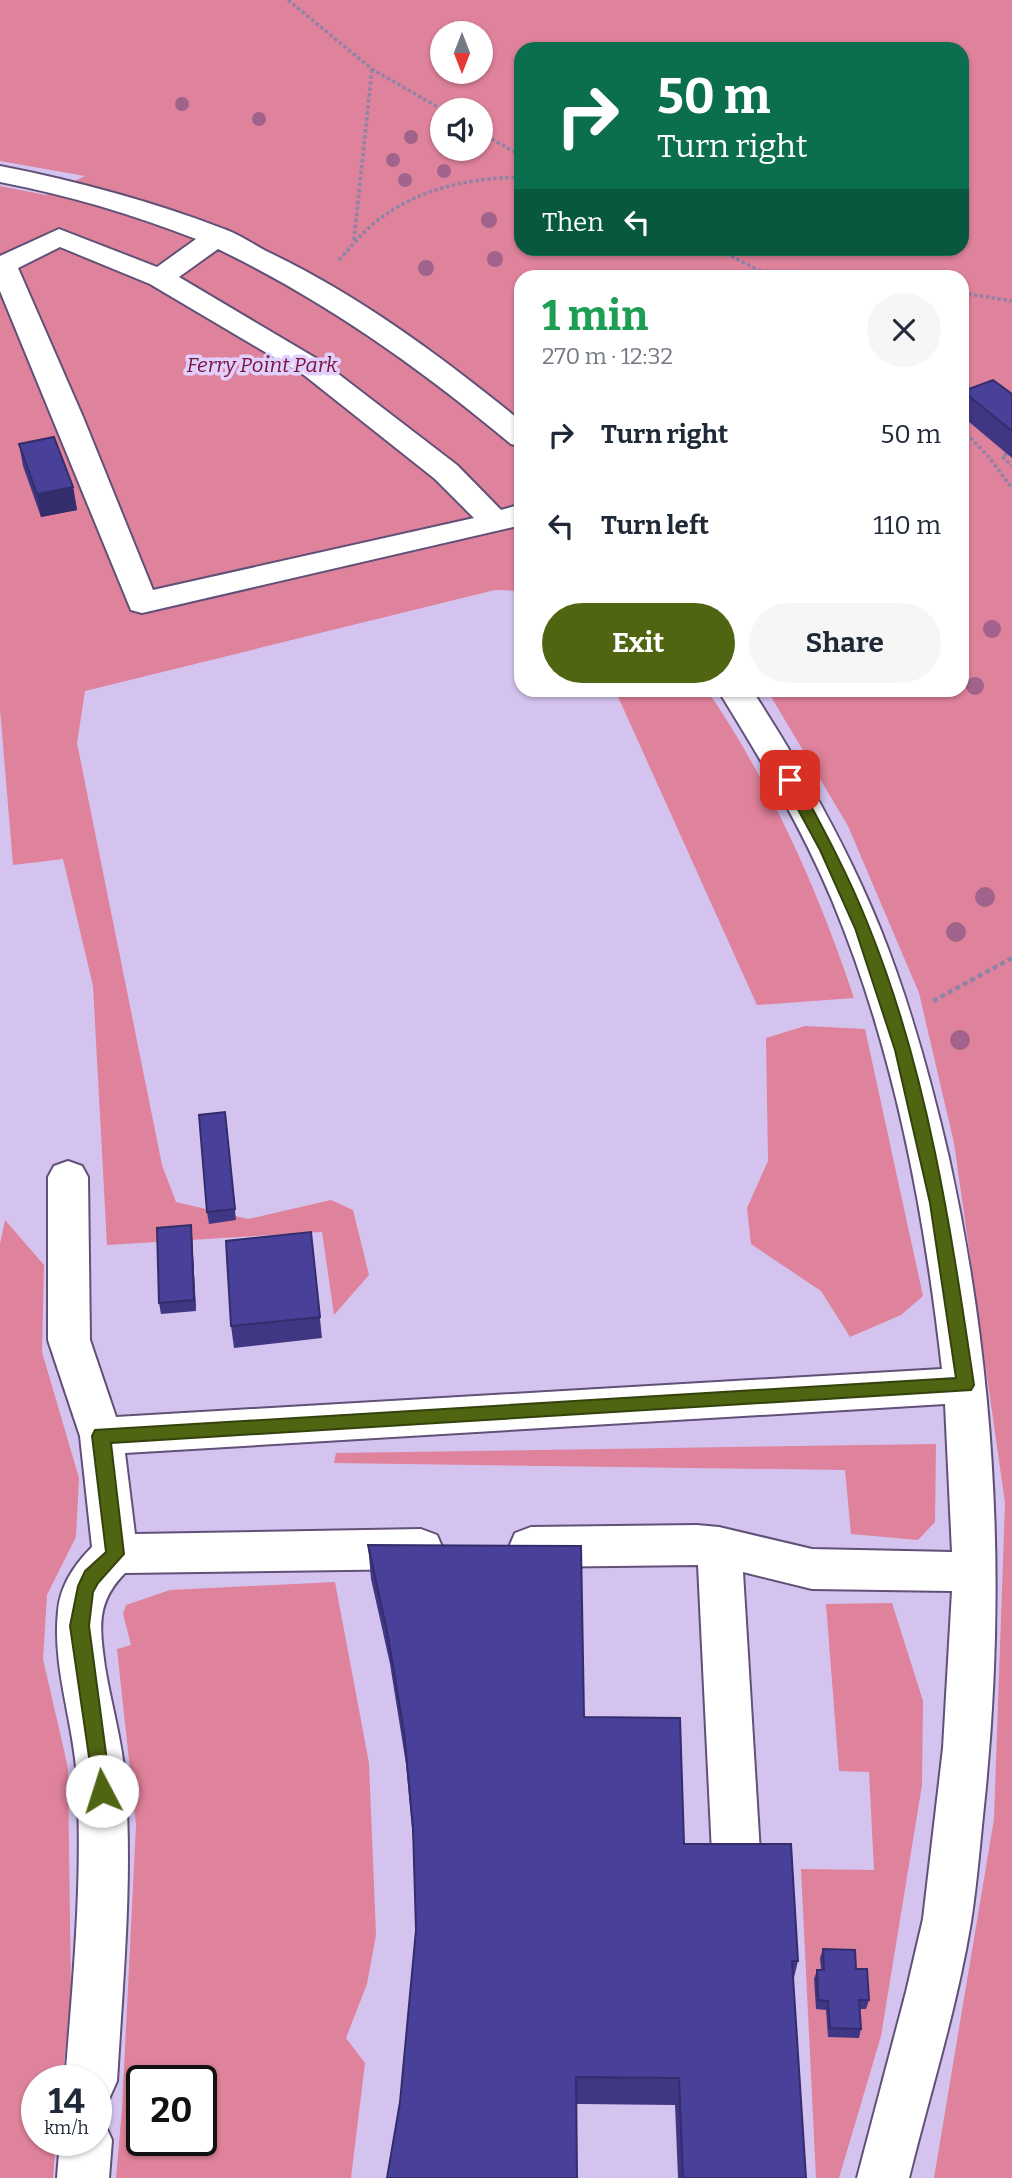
<!DOCTYPE html>
<html lang="en">
<head>
<meta charset="utf-8">
<style>
	body { margin:0; font-family:Bitter,serif; background:#f6f6f7; color:#1f2937; height:100vh; display:flex; flex-direction:column; font-size:26px; white-space:nowrap }
	* { box-sizing:border-box; margin:0 }
	p { font-size:23px; color:#747a83 }
	.icon { flex:none; width:38px; height:38px; fill:none; stroke:currentColor; stroke-width:2; stroke-linecap:round; stroke-linejoin:round }
	.map { position:relative; flex:1; overflow:hidden }
	.side { position:absolute; left:514px; top:270px; width:455px; height:427px; display:flex; flex-direction:column; background:#fff; border-radius:21px; box-shadow:0 2px 5px #0004 }
	.side>* { flex:none }
	.guide { position:absolute; left:514px; top:42px; width:455px; height:214px; border-radius:21px; box-shadow:0 2px 5px #0004; background:#0b6e4f; color:#fff; overflow:hidden }
	.needle { width:46px; rotate:180deg }
	.buttons { position:absolute; left:430px; top:21px; display:grid; gap:14px }
	.buttons a { display:grid; place-items:center; width:63px; height:63px; border-radius:50%; background:#fff; box-shadow:0 2px 5px #0004; font-size:35px }
	.speed { position:absolute; left:21px; top:2065px; display:flex; gap:14px; font-size:35px; font-weight:700; text-align:center }
	.speed>* { display:grid; place-content:center; width:91px; height:91px; border-radius:50%; background:#fff; box-shadow:0 2px 5px #0004; line-height:1 }
	.speed small { font-size:18px; font-weight:400 }
	.speed .limit { border:4px solid #111; border-radius:10px; background:#fff; color:#111 }
	.pin { position:absolute; display:grid; place-items:center; width:60px; height:60px; color:#fff; margin:-30px; border-radius:14px; box-shadow:0 4px 10px #0006 }
	.me { position:absolute; width:77px; margin:-38px; rotate:355deg; stroke-linejoin:round; filter:drop-shadow(0 0 5px #0008) }
	.turn { display:flex; align-items:center; gap:24px; height:147px; padding:0 28px; font-size:32px }
	.turn .icon { width:91px; height:91px; stroke-width:2.5 }
	.turn b { display:block; font-size:49px; line-height:60px }
	.then { display:flex; align-items:center; height:66px; padding:0 28px; background:#0003; gap:14px; font-size:26px }
	.round { display:grid; place-items:center; flex:none; width:74px; height:74px; border-radius:37px; background:#f6f6f7 }
	.overview { display:flex; align-items:center; justify-content:space-between; height:119px; padding:0 28px }
	h1 { font-size:42px; font-weight:700; line-height:52px; color:#1e9e55 }
	.primary-button { display:flex; gap:14px; margin-top:auto; padding:14px 28px }
	.primary-button a { flex:1; height:80px; border-radius:42px; background:#506512; color:#fff; font-size:28px; font-weight:700; line-height:80px; text-align:center }
	.primary-button a+a { background:#f6f6f7; color:#1f2937 }
	ul { padding:0; list-style:none }
	li { display:flex; align-items:center; gap:21px; height:91px; padding:0 28px }
	li div { flex:1 }
	li b { display:block; font-size:26px }
	li em { font-style:normal }
	.map>svg:first-child { display:block }
</style>
</head>
<body>
<div class="map">
<svg width="1012" height="2178" viewBox="0 0 1012 2178">
	<rect width="100%" height="100%" fill="#d4c3ef"/>
	<!-- green -->
	<g fill="#df829b" fill-rule="evenodd">
		<path d="M0,0H1012V2178H934L994,1819L1005,1503L954,1143L919,993L848,826L767,690H962V276H522L521,591L495,590L85,691L77,743L162,1165L176,1202L248,1219L331,1200L353,1210L369,1275L334,1315L322,1232L107,1245L93,986L63,859L13,865L0,709V186L46,195L85,176L0,161ZM443,33H481V72H443ZM522,49H962V248H522ZM443,110H481V149H443Z"/>
		<path d="M615,690H707C771,784 818,890 854,998L757,1005Z"/>
		<path d="M805,1026L865,1029L923,1296L901,1315L850,1337L821,1291L751,1244L747,1208L768,1161L766,1038Z"/>
		<path d="M5,1220L44,1265L42,1352L79,1478L76,1537L47,1595L43,1659L68,1768L71,1998L62,2081H37V2140H56L53,2178H0V1244Z"/>
		<path d="M936,1444L935,1522L918,1540L851,1534L845,1470L334,1463L336,1453Z"/>
		<path d="M335,1582L369,1763L376,1935L367,1984L346,2038L365,2063L351,2178H116L122,2109L136,1825L117,1649L131,1645L123,1614L126,1605L170,1590ZM142,2081H201V2140H142Z"/>
		<path d="M892,1603L923,1701L922,1785L881,2036L839,2178H816L801,1869L874,1870L869,1772L839,1771L826,1604Z"/>
	</g>
	<g fill="none" stroke-linecap="round" stroke-linejoin="round">
		<defs>
			<g id="minor">
				<path d="M0,166C77,181 151,201 224,229C238,234 253,244 266,251C359,295 442,357 522,422V447L511,444C420,368 326,301 218,249L179,277L324,363L457,465L501,510L522,504V525L142,613L131,610L0,291V256L59,229L157,267L196,239C132,214 68,195 0,182ZM60,247L150,284L304,375L435,479L474,518L153,590L83,417L18,268Z"/>
				<path d="M718,690H752C801,766 846,844 880,928C910,1003 931,1080 949,1158C996,1372 1007,1589 984,1806C980,1845 977,1883 971,1922C957,2008 930,2093 909,2178H857L906,1992L923,1919L943,1748L952,1591L812,1589L743,1572L760,1853L753,1869L736,1876L719,1869L712,1853L698,1565L531,1567L515,1561L509,1547L515,1533L531,1527L697,1525L719,1527L812,1549L952,1552L945,1404L125,1453L135,1534L421,1529L437,1535L443,1549L437,1563L421,1569L125,1573C95,1603 100,1629 105,1667C111,1704 122,1740 125,1777C133,1878 123,1980 117,2081L109,2099L96,2104V2081H65C73,1980 83,1880 77,1779C74,1723 52,1668 58,1611C60,1586 75,1564 92,1547L80,1436L48,1340V1177L54,1166L68,1161L82,1166L88,1177L90,1340L116,1417L942,1369C924,1209 894,1049 832,900C801,826 760,758 718,690Z"/>
				<path d="M96,2118L104,2122L112,2140L109,2178H57L60,2140H96Z"/>
			</g>
		</defs>
		<!-- minor casing -->
		<use href="#minor" stroke="#615077" stroke-width="4"/>
		<!-- path-far1 -->
		<g stroke="#9083a5" stroke-width="3.5" stroke-dasharray="3.5 2.5" stroke-linecap="butt">
			<path d="M288,0L372,69L443,110"/>
			<path d="M481,133L522,156"/>
			<path d="M354,240L372,69"/>
			<path d="M715,248L770,276"/>
			<path d="M339,260C350,248 360,235 373,224C415,189 468,178 522,177"/>
			<path d="M759,271L823,272L851,276"/>
			<path d="M962,293L1012,301"/>
			<path d="M962,429L988,456L1012,488"/>
			<path d="M1007,454L1002,456L1012,466"/>
		</g>
		<!-- path -->
		<path stroke="#9083a5" stroke-width="4.5" stroke-dasharray="5 3.5" stroke-linecap="butt" d="M933,1001L1012,958"/>
		<!-- minor -->
		<use href="#minor" fill="#fff" fill-rule="evenodd"/>
	</g>
	<!-- trees -->
	<g fill="#a1638c">
		<circle cx="182" cy="104" r="7"/>
		<circle cx="259" cy="119" r="7"/>
		<circle cx="411" cy="137" r="7"/>
		<circle cx="393" cy="160" r="7"/>
		<circle cx="444" cy="171" r="7"/>
		<circle cx="405" cy="180" r="7"/>
		<circle cx="489" cy="220" r="8"/>
		<circle cx="495" cy="259" r="8"/>
		<circle cx="426" cy="268" r="8"/>
		<circle cx="992" cy="629" r="9"/>
		<circle cx="975" cy="686" r="9"/>
		<circle cx="985" cy="897" r="10"/>
		<circle cx="956" cy="932" r="10"/>
		<circle cx="960" cy="1040" r="10"/>
	</g>
	<!-- wall -->
	<g fill="#3f3784">
		<path d="M963,391L1012,394V458L962,416Z"/>
		<path d="M19,444L73,487L77,510L41,517L23,466Z"/>
		<path d="M225,1112L236,1220L209,1224L207,1212Z"/>
		<path d="M311,1232L322,1338L234,1348L231,1326Z"/>
		<path d="M192,1236L196,1311L161,1314L159,1303Z"/>
		<path d="M368,1545L584,1717L684,1844L798,1961L793,1982L806,2178H678L675,2105L400,2102L416,1930L413,1840L406,1764L390,1664L371,1579Z"/>
		<path d="M823,1949L856,1969L869,2000L866,2009H860L861,2029L859,2038L828,2037L826,2010L816,2009L814,1979L817,1970H821L820,1958Z"/>
	</g>
	<!-- shaded-wall -->
	<g fill="#332d6c">
		<path d="M73,487L77,510L41,517L37,494Z"/>
		<path d="M191,1225L192,1236L196,1311L194,1300Z"/>
	</g>
	<!-- building -->
	<g fill="#49409a" stroke="#332d6c" stroke-width="2">
		<path d="M993,380L1012,394V431L963,391Z"/>
		<path d="M54,437L73,487L37,494L19,444Z"/>
		<path d="M225,1112L235,1209L207,1212L199,1115Z"/>
		<path d="M191,1225L194,1300L159,1303L157,1228Z"/>
		<path d="M311,1232L320,1317L231,1326L226,1241Z"/>
		<path d="M368,1545L581,1546L584,1717L680,1718L684,1844H791L798,1961H792L806,2178H683L679,2078L576,2077L577,2178H387L400,2102L416,1930L413,1827L404,1732L387,1631Z"/>
		<path d="M823,1949L855,1950L856,1969H867L869,2000H859L861,2029L830,2028L828,2001L818,2000L817,1970H824Z"/>
	</g>
	<!-- route -->
	<path fill="#506512" stroke="#34420c" stroke-width="2" d="M790,775L797,780C823,828 849,876 869,927C928,1073 951,1230 974,1385L971,1390L111,1443L124,1554L98,1583L93,1592L89,1626L111,1791L108,1798L102,1801L95,1798L70,1626L78,1586L85,1571L106,1552L92,1436L95,1430L956,1378L930,1203L895,1050L855,928L820,850L782,780Z"/>
	<g text-anchor="middle" stroke-width="7" stroke-linejoin="round" paint-order="stroke">
		<!-- far-park labels -->
		<g font-size="21" font-style="italic" fill="#78143b" stroke="#e1d0fd">
			<text x="262" y="372">Ferry Point Park</text>
		</g>
	</g>
</svg>
<div class="buttons">
<a><svg class="needle" viewBox="-14 -14 28 28"><path d="M0-13l5 13h-10z" fill="#e53935"/><path d="M0 13l5-13h-10z" fill="#747a83"/></svg></a>
<a><svg class="icon" aria-label="sound" viewBox="0 0 24 24"><path d="M4 9h4l5-4v14l-5-4H4zM17 9q2 3 0 6"/></svg></a>
</div>
<div class="speed"><div>14<small>km/h</small></div><div class="limit">20</div></div>
<div class="pin" style="left:790px;top:780px;background:#d93025"><svg class="icon" aria-label="arrive" viewBox="0 0 24 24"><path d="M6 21V4h12l-3 4 3 4H6"/></svg></div>
<svg class="me" style="left:102px;top:1791px" viewBox="-20 -20 40 40"><circle r="19" fill="#fff"/><path d="M0-13L10 11 0 6-10 11z" fill="#506512"/></svg>
<div class="guide">
<div class="turn"><svg class="icon" aria-label="right" viewBox="0 0 24 24"><path d="M7 20v-9h11M14 6l5 5-5 5"/></svg><div><b>50 m</b>Turn right</div></div>
<div class="then">Then<svg class="icon" aria-label="left" viewBox="0 0 24 24"><path d="M17 20v-9H6M10 6l-5 5 5 5"/></svg></div>
</div>
<section class="side">
<div class="overview"><div><h1>1 min</h1><p>270 m · 12:32</p></div><a class="round"><svg class="icon" aria-label="close" viewBox="0 0 24 24"><path d="M6 6l12 12M18 6L6 18"/></svg></a></div>
<ul>
<li><svg class="icon" aria-label="right" viewBox="0 0 24 24"><path d="M7 20v-9h11M14 6l5 5-5 5"/></svg><div><b>Turn right</b></div><em>50 m</em></li>
<li><svg class="icon" aria-label="left" viewBox="0 0 24 24"><path d="M17 20v-9H6M10 6l-5 5 5 5"/></svg><div><b>Turn left</b></div><em>110 m</em></li>
</ul>
<div class="primary-button"><a>Exit</a><a>Share</a></div>
</section>
</div>
</body>
</html>
